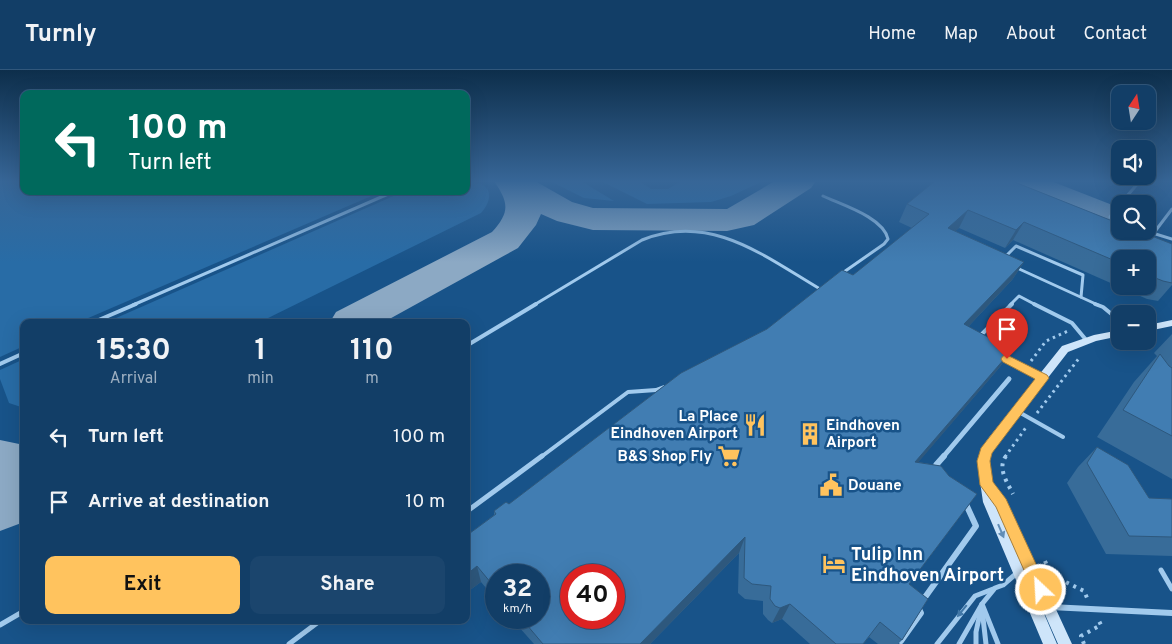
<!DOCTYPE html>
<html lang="en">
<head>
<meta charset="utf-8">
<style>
	body { margin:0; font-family:Overpass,sans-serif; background:#1b456d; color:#f1f3f6; height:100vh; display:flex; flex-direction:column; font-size:19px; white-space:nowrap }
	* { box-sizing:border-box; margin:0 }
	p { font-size:16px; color:#9caec0 }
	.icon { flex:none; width:28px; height:28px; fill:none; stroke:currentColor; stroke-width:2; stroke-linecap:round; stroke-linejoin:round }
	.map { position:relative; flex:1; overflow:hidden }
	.sheet { position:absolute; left:20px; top:249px; width:450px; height:305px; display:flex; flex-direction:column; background:#123e67; border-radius:10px; box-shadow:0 5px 20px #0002,0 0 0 1px #31577b }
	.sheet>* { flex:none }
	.banner { position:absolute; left:20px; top:20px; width:450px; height:105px; border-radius:10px; box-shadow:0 5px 20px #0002,0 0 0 1px #31577b; background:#00695c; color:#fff; overflow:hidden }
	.needle { width:32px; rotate:12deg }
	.buttons { position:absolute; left:1111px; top:15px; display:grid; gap:10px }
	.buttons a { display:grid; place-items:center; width:45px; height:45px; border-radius:10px; background:#123e67; box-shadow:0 5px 20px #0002,0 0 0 1px #31577b; font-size:25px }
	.speed { position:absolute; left:485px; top:494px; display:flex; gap:10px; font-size:25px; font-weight:700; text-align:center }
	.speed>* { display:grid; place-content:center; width:65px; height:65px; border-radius:50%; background:#123e67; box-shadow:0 5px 20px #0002,0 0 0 1px #31577b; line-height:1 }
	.speed small { font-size:12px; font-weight:400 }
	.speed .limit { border:8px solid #d22; background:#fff; color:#111 }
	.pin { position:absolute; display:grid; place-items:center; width:42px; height:42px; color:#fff; margin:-51px -21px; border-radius:50% 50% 50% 0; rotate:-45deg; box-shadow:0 0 5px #0007 }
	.pin .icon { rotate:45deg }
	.me { position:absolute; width:55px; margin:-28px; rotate:335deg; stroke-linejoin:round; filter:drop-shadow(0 0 4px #0008) }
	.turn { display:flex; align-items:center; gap:18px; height:105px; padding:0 25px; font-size:22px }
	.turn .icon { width:65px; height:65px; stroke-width:2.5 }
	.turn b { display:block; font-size:35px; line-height:42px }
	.eta { display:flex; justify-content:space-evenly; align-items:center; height:85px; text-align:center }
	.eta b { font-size:30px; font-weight:700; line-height:35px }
	.primary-button { display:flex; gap:10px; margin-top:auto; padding:10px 25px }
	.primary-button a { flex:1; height:58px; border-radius:10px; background:#ffc35e; color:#111; font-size:20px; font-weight:700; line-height:58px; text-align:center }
	.primary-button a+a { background:#1b456d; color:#f1f3f6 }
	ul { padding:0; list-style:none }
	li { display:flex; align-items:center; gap:15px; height:65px; padding:0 25px }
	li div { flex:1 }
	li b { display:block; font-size:19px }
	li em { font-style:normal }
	header { display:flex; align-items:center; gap:30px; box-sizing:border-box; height:70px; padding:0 25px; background:#123e67; border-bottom:1px solid #31577b }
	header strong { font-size:24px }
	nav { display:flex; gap:28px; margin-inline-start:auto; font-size:18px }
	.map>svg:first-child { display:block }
</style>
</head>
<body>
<header>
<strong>Turnly</strong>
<nav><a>Home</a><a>Map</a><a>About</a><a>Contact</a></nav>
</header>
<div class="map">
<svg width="1172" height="574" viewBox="0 0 1172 574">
	<rect width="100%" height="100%" fill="#185389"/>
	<!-- green -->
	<g fill="#286ca6">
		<path d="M0,111H24V121H383L79,252H24V276L0,287Z"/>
		<path d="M466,111C490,111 496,126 481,143L260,252H107L405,121H466Z"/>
		<path d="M550,111H581L614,131L584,128Z"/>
		<path d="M601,111H639L651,119H668L681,111H763L731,126L711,132L647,134Z"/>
		<path d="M24,289V338L9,333L0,309V300Z"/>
	</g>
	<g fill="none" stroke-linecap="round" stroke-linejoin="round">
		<!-- taxiway -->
		<g fill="#8ca9c4" fill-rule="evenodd">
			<path d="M494,111H535L572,132L593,138L727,139L775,111H816L811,118L754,155L727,161L593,160L557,151L541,144L536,155L518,178L384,252H330L336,242L492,162C510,142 509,133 494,111Z"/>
			<path d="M1003,111H1051L1120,138V161H1122L1107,159L1008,118Z"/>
			<path d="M0,370L24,375V452L0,461Z"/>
		</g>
		<!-- path-far1 -->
		<g stroke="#a1caed" stroke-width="3" stroke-dasharray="2.5 4" stroke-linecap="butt">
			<path d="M1122,275L1137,271"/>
			<path d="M1031,291L1046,271L1068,261"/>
			<path d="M1037,343L1080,287"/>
			<path d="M1005,387L1027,356"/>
		</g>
		<!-- path -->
		<g stroke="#a1caed" stroke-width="4" stroke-dasharray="3 5" stroke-linecap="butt">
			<path d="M1006,386C997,398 1007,412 1013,424"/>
			<path d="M1045,491L1051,505L1084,521L1088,530"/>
			<path d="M1084,574L1081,566L1101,555L1099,551"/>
		</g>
		<!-- lane-far2 -->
		<g stroke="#a1caed" stroke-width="3">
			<path d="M823,126C842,135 883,147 888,169L884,174L841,204"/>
			<path d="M1120,134L1140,111"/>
			<path d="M1110,147L1120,134"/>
			<path d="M1146,161L1172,169"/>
			<path d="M1153,164L1172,139"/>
			<path d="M1005,187L1016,176L1083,205L1081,227"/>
			<path d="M1017,198L1098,235"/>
			<path d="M133,235L395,121"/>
			<path d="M534,235L642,170C710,142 764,186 820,219"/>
			<path d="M1010,235L1019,226L1036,235"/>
		</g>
		<!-- lane-far1 -->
		<g stroke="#a1caed" stroke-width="4">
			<path d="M1034,234L1072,253L1087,271"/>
			<path d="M1095,234L1103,237L1120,251"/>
			<path d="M94,252L136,234"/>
			<path d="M979,267L1012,234"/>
			<path d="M466,276L536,234"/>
			<path d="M1002,286L1043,307"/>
			<path d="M0,294L24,283"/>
			<path d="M1017,341L1063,367"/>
			<path d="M541,387L628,322L656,320L664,317"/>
		</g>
		<!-- lane -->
		<g stroke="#a1caed" stroke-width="5">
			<path d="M466,442L542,386"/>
			<path d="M1161,500L1172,519"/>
			<path d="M982,534L998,574"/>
			<path d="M982,539L986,574"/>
			<path d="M0,555L24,541"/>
			<path d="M289,574L321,550"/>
			<path d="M937,574L975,526L993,519"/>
			<path d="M959,574L982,534L995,518L1003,515L1017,503"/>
			<path d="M976,574V562L981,539"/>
		</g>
		<!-- street-far1 -->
		<path stroke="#a1caed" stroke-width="5" d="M943,387L1009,309"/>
		<!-- street -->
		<g stroke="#a1caed" stroke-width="6">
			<path d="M940,400L936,395L944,386"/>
			<path d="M1050,537L1172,543"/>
			<path d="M901,571L921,543L918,537L976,456L965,432"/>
		</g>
		<!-- secondary -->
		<g fill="#cee5fa" fill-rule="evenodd">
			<path d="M1172,250V256L1148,261V255Z"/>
			<path d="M1120,260V266L1096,271L1068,282L995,376L989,391L992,412L1005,429L1072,574H1058L1025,499L1057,574H1043L983,432L977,391L987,370L1062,276L1094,265Z"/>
		</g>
	</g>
	<!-- wall -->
	<g fill="#386c99" fill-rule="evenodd">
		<path d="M935,111H1012L1120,154V161H1139L1172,174V215L1158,231L1147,229L1013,170L1005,178L959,158L955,161L1024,192L1012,210L968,257L1012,280L999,298L918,392L941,396L949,406L977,424L909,514L928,529L902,570L898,574H878L869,567L863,574H810L782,549L772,553L768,550L763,544V531L745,529L738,523L739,483L650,574H534L511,548H539V505H496V530L481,512L466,523V466L494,445V441L506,432L509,434L681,303L767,259L842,200L853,205L912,158L899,152L907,134ZM1120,189H1148V216H1120ZM571,505H614V548H571Z"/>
		<path d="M1172,264V297H1171L1172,298V409L1097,367L1134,312L1157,286L1154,283Z"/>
		<path d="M1097,377L1149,428L1172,429V486L1106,484L1067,413L1078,397Z"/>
	</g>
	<!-- shaded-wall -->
	<g fill="#2e587d">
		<path d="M968,140L959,158L939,176L948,158Z"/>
		<path d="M1024,152L1013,170L1005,178L1016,160Z"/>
		<path d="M1024,192L1012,210L953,273L964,254Z"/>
		<path d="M1012,280L999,298L904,409L915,392Z"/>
		<path d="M745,467L739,483L650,574H640Z"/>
		<path d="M477,496L481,512L466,523V505Z"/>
		<path d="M790,534L782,549L772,553L780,538Z"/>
	</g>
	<!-- building -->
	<g fill="#417db2" stroke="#2e587d" fill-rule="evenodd">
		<path d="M935,111H1012L1120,154V161H1139L1172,174V213L1163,211L1148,205V189H1120V193L1024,152L1016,160L968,140L948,158L1024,192L964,254L1012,280L915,392L941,396L949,406L977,424L909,514L928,529L902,570L880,552L863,574H836L790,534L780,538L775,536L770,529L771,516L752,514L744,508L745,467L640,574H543L521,548H539V505H496V519L477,496L466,505V466L496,444L494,441L506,432L509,434L681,303L767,259L842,200L853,205L929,144L907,134ZM571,505H614V548H571Z"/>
		<path d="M1160,284L1169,296L1172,298V366L1123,340Z"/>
		<path d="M1097,377L1128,395L1149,428L1172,429V467L1129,466L1087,393Z"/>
	</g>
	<!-- one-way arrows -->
	<defs><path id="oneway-solid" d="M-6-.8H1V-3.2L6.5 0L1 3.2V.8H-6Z" transform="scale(1.25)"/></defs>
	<use fill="#618db6" href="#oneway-solid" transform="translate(1001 461) rotate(67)"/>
	<use fill="#4177a7" href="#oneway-solid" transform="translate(962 541) rotate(129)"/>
	<!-- sky -->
	<linearGradient id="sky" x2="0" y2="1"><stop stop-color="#0d2e4b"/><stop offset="0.58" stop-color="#376697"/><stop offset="1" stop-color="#376697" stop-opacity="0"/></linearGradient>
	<rect width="1172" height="192" fill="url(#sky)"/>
	<!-- route -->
	<path fill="#ffc35e" stroke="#a67f3d" d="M1007,285L1047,305L1049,308L992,383L990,391L993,412L1006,429L1048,520L1046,525L1041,527L1035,525L996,437L980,415L977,391L981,378L1035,309L1003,292L1001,289L1003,286Z"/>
	<!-- icons -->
	<defs>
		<symbol id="restaurant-bare" viewBox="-9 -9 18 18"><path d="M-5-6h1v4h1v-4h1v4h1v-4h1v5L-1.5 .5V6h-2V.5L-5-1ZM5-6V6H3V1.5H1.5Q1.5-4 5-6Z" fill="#ffc35e" stroke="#185389" stroke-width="2.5" paint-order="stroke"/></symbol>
		<symbol id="building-bare" viewBox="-9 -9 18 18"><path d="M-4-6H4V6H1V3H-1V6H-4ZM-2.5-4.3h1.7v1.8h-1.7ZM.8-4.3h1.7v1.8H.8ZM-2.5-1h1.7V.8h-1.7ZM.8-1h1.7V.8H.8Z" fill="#ffc35e" stroke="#185389" stroke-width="2.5" paint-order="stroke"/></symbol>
		<symbol id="supermarket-bare" viewBox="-9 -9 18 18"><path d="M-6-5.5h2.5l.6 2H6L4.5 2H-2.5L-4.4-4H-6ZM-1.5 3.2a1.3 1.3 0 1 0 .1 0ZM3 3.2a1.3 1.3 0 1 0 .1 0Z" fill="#ffc35e" stroke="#185389" stroke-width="2.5" paint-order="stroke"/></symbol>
		<symbol id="civic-bare" viewBox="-9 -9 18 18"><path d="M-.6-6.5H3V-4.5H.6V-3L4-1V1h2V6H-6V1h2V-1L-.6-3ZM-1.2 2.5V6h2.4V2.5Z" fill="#ffc35e" stroke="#185389" stroke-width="2.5" paint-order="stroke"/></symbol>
		<symbol id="hotel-bare" viewBox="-9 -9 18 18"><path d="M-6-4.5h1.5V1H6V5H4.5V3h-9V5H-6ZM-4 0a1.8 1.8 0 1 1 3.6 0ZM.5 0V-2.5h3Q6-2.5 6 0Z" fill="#ffc35e" stroke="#185389" stroke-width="2.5" paint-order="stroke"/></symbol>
	</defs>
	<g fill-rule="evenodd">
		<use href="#restaurant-bare" x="739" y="339" width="32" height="32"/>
		<use href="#building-bare" x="794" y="348" width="32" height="32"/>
		<use href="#supermarket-bare" x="713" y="370" width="32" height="32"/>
		<use href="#civic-bare" x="815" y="399" width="32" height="32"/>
		<use href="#hotel-bare" x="818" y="478" width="32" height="32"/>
	</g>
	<g text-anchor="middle" stroke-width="5" stroke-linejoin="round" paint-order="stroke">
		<!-- poi labels -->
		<g font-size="15" font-weight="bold" fill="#fff" stroke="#185389" text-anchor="end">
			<text x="738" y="351">La Place<tspan x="738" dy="17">Eindhoven Airport</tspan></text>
			<text x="826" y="360" text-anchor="start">Eindhoven<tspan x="826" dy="17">Airport</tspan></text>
			<text x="712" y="391">B&amp;S Shop Fly</text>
			<text x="848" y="420" text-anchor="start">Douane</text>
		</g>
		<!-- near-poi labels -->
		<g font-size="18" font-weight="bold" fill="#fff" stroke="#185389" text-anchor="start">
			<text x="851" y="490">Tulip Inn<tspan x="851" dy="21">Eindhoven Airport</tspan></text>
		</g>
	</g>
</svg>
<div class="buttons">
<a><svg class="needle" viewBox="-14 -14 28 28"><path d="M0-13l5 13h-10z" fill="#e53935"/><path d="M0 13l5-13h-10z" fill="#9caec0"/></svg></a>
<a><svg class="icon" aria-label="sound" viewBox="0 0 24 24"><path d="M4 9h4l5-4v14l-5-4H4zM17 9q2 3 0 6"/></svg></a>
<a><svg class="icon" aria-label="search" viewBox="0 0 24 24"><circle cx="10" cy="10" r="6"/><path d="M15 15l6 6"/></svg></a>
<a>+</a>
<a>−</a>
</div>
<div class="speed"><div>32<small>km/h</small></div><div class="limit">40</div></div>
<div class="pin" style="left:1007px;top:289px;background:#d93025"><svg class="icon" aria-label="arrive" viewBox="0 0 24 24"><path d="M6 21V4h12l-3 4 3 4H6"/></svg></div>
<svg class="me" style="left:1041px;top:520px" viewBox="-20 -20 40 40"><circle r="17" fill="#ffc35e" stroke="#fff" stroke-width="3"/><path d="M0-11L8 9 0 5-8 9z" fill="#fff"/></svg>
<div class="banner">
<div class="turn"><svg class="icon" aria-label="left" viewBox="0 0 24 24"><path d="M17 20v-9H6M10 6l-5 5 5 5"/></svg><div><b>100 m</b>Turn left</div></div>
</div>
<section class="sheet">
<div class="eta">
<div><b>15:30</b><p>Arrival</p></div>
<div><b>1</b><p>min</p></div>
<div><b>110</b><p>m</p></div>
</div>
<ul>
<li><svg class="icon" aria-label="left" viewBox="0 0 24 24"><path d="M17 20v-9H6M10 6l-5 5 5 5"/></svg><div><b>Turn left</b></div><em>100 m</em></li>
<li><svg class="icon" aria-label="arrive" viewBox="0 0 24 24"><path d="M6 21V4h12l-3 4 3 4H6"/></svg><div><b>Arrive at destination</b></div><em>10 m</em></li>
</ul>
<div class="primary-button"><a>Exit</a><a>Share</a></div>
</section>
</div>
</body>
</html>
